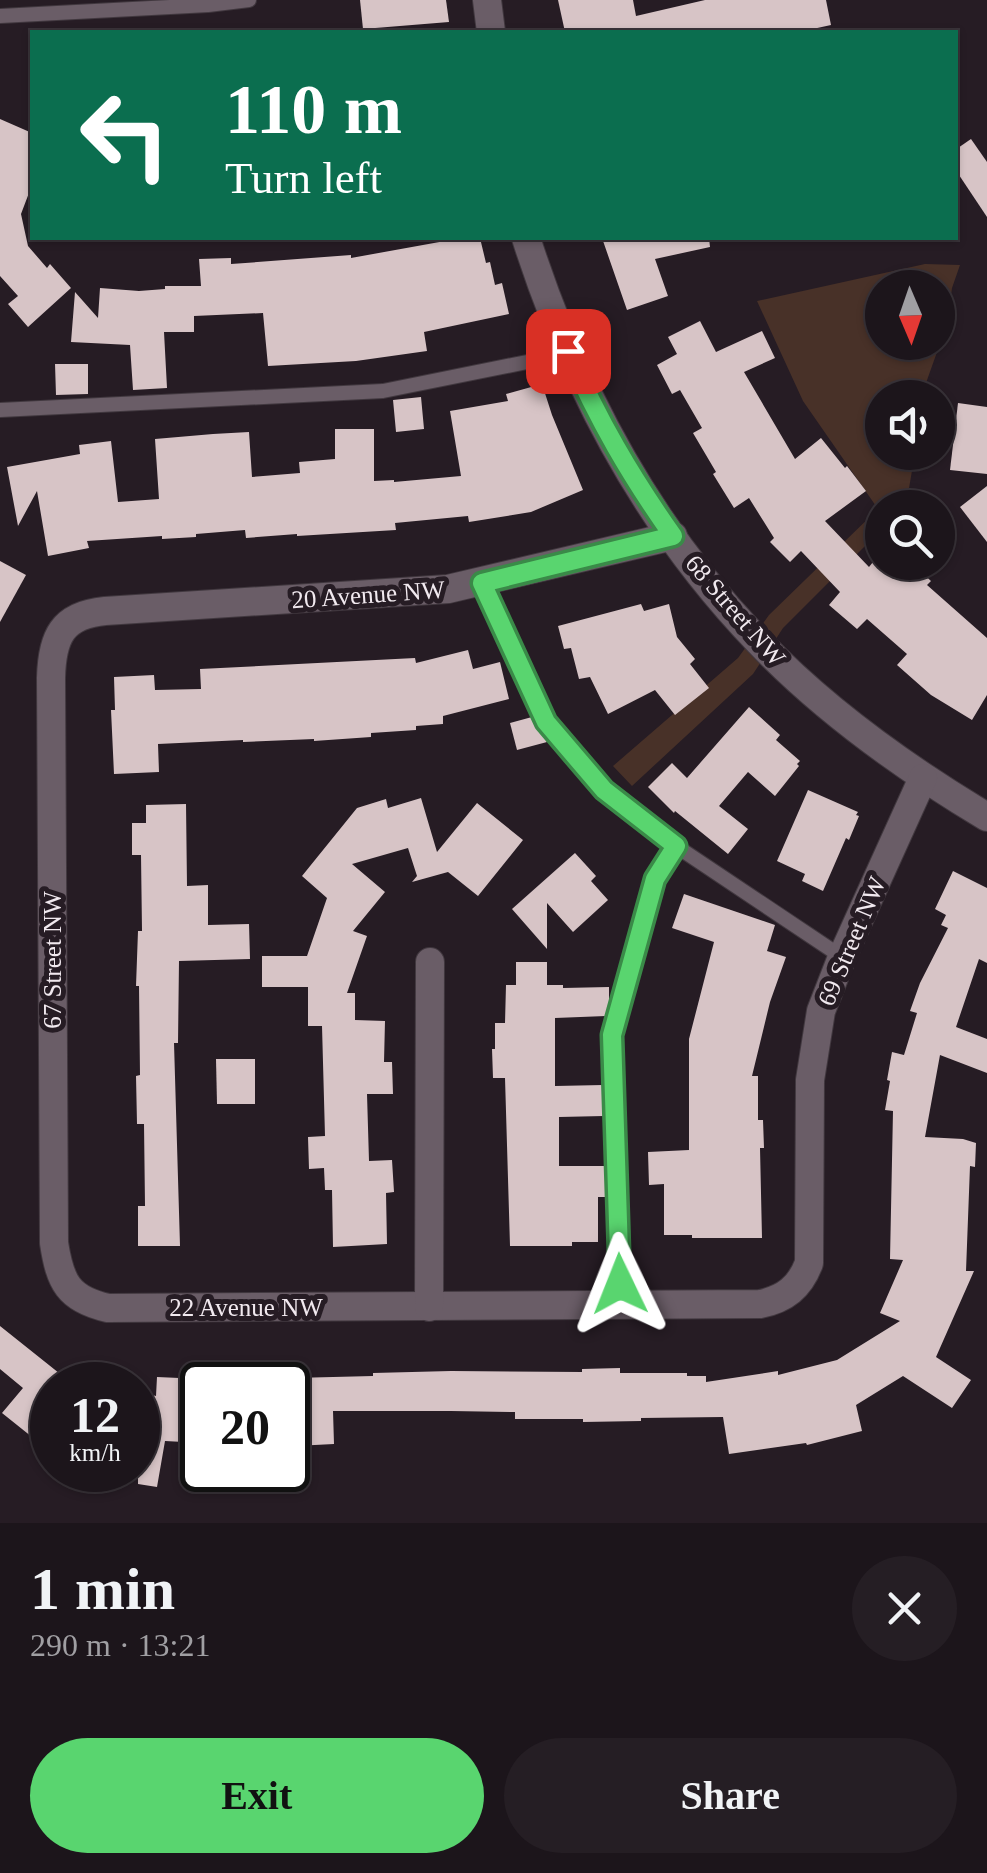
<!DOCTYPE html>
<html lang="en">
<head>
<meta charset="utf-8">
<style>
	body { margin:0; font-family:"Times New Roman",serif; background:#251e24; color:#f1f3f6; height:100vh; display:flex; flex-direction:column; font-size:38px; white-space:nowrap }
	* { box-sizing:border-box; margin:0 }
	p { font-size:32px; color:#a09fa3 }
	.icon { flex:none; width:55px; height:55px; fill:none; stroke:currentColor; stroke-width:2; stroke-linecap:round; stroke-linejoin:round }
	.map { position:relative; height:1523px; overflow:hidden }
	.drawer { display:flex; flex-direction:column; background:#1c151b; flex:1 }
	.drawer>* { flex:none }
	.hud { position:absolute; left:30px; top:30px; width:928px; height:210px; border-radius:0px; box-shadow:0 2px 8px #0004,0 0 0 2px #3a343a; background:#0b6e4f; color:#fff; overflow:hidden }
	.needle { width:65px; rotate:178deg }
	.controls { position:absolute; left:865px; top:270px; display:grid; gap:20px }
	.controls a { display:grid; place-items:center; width:90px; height:90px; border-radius:50%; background:#1c151b; box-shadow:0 2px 8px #0004,0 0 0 2px #3a343a; font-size:50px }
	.speed { position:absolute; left:30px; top:1362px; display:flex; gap:20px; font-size:50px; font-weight:700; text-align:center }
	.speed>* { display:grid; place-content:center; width:130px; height:130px; border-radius:50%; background:#1c151b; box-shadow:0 2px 8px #0004,0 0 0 2px #3a343a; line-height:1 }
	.speed small { font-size:25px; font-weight:400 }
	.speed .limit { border:5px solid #111; border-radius:15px; background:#fff; color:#111 }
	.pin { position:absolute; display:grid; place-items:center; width:85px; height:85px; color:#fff; margin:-42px; border-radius:20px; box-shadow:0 5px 15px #0006 }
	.me { position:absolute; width:110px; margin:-55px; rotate:358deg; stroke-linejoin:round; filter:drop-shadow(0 0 8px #0008) }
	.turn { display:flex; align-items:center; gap:35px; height:210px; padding:0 30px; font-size:45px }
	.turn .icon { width:130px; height:130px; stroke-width:2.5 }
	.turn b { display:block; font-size:70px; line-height:85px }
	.round { display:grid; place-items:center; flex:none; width:105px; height:105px; border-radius:52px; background:#251e24 }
	.headline { display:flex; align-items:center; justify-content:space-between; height:170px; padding:0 30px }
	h1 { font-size:60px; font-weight:700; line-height:75px }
	.primary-button { display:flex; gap:20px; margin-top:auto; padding:20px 30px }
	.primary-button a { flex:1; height:115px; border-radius:60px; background:#59d56f; color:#111; font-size:40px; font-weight:700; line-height:115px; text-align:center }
	.primary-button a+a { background:#251e24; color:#f1f3f6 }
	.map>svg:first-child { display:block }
</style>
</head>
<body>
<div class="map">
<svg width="987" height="1523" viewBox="0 0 987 1523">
	<rect width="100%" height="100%" fill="#261c24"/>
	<!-- green -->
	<path fill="#483128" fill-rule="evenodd" d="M925,264L960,265L952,288L950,302L940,300L942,338L926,383L924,397L882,398V452L915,453L906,506L882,508V529L783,628L753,674L632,786L613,766L738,658L769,615L878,509L803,401L757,301ZM882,288H938V342H882Z"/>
	<!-- building -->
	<g fill="#d7c4c6">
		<path d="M360,0H446L449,22L363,29Z"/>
		<path d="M558,0H633L636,16L705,0H826L831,25L799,32H565Z"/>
		<path d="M0,119L32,133V185L21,214L28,246L47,268L50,264L71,288L28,327L8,304L18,296L0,276Z"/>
		<path d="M971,139L987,162V217L955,169V150Z"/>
		<path d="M445,238H480L486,263L490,262L495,285L502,283L509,314L424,332L427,351L356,361L268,366L263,313L194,316V332H164L167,388L133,390L130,345L71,342L75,292L98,318L100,288L139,291L165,289V286H201L199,259L231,258V264L351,255V258L445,241Z"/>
		<path d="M602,238H709L710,247L655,259L668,296L627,310Z"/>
		<path d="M700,321L716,352L762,331L775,358L744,372L795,459L821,438L845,468L847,466L866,491L825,521L869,567L873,562H902L912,571L916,567L931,581L927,585L987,638V695L972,720L931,695L897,665L907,654L867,619L857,629L829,605L840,592L801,551L790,562L770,542L774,538L749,498L734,508L713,474L716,472L693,433L702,428L680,390L672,394L657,365L677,354L668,337Z"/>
		<path d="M55,364H88V394L56,395Z"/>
		<path d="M542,384L552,415L583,490L531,512L469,522L468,516L395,523L396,530L297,536V534L246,538L245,530L196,534V537L162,539V536L87,541L89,548L48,556L37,491L18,526L7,467L80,454L79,445L111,441L118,502L159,499L155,439L213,434L249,432L252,477L300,473L299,462L335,459V429H374V481L394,480V482L461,476L450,411L508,401L506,394Z"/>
		<path d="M421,397L424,429L396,432L393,400Z"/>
		<path d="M958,403L987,407V474L950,470Z"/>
		<path d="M987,486V542L960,507Z"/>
		<path d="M0,561L26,575L0,622Z"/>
		<path d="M641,604L644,611L669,604L677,637L695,659L690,664L709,688L675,715L655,690L608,714L590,677L579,679L571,648L564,649L558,626Z"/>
		<path d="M468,650L473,669L500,662L509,699L443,716V724L416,726V730L371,733V737L314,741V739L243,742V740L158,744L159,772L114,774L111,710H115L114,677L154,675L155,690L201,689L200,669L415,658L416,663Z"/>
		<path d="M749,707L780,735L776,740L800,761L797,764L799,766L775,796L748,772L719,806L748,829L728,854L675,811L674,813L648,787L672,763L687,778Z"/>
		<path d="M532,717L547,742L517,750L510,723Z"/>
		<path d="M808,790L858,812L856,815L859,816L849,840L846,838L823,891L802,881L805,874L777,861Z"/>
		<path d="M421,798L437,852L477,803L523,840L478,896L448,872L412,882L417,876L408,848L352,864L385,892L353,931L367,936L347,993H355V1020L385,1021L384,1062H392L393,1094H367L369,1161L392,1160L394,1192L386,1193L387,1244L333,1247L332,1190H325L324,1168L309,1169L308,1137L325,1136L322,1026H308V987H262V956H307L327,898L302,876L357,808L386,799L388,808Z"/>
		<path d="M186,804L187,886L208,885V925L249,924L250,959L179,961L178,1043H174L180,1246H138V1206H145L144,1124H137L136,1076L140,1075L139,986H136L138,931H142L141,855H132V823H146V805Z"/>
		<path d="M575,853L596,876L591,881L608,900L573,932L547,903V949L512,909Z"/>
		<path d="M953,871L987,888V963L979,959L956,1027L987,1039V1073L940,1055L925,1137L963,1139L976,1143L975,1167L970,1166L966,1271H974L936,1357L971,1380L952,1408L903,1376L856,1405L862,1431L807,1445L806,1443L729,1454L723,1417L641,1418V1421L583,1422V1419H515V1412L451,1411H333L334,1444L295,1446L293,1378L373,1376V1373L451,1371L582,1372V1369L620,1368V1373H687V1376H706V1382L778,1371V1375L837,1360L900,1321L880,1313L903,1260L890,1259L893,1111L885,1110L890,1081L887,1080L892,1052L904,1055L917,1013L910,1011L920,983L948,928L941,925L946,915L935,909Z"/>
		<path d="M684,894L775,925L767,951L786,957L770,1002L752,1076H758V1120H763L764,1148H760L762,1238H692V1235H664V1184L649,1185L648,1152L689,1150V1039L714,942L672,928Z"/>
		<path d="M516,962H547V985H563V988L609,987V1005L606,1016L555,1018V1086L603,1085L604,1116L559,1117V1166H605L606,1197H598V1242H572V1246H510L505,1078H493L492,1049H495V1023H505L506,985H516Z"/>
		<path d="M216,1059H255V1104H217Z"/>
		<path d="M0,1326L74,1385H52V1453L2,1413L23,1388L0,1369Z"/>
		<path d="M157,1377L202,1379V1443L165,1441L157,1487L138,1484V1391L156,1396Z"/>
	</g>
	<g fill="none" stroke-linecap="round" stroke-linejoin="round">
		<defs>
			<g id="lane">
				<path d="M0,16L208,5L249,0"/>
				<path d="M0,410L383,391L547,358L567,351"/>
				<path d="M481,583L546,722L604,790L676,846L842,957"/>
				<path d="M621,1306L612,1035L655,879L676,846"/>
			</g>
			<g id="street">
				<path d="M487,0L491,32"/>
				<path d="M526,238C574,388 648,527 759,642C825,711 905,768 987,817"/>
				<path d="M673,536L448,589L105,611C62,615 52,637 51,678L54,1243C60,1282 68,1299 108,1308L760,1304C785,1299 800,1287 809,1263L810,1080L821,1011L842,957L923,778"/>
				<path d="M429,1307L430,962"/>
			</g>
		</defs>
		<!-- lane casing -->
		<use href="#lane" stroke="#41383f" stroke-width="16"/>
		<!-- street casing -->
		<use href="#street" stroke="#41383f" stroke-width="30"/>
		<!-- lane -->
		<use href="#lane" stroke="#6a5d67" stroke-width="14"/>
		<!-- street -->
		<use href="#street" stroke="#6a5d67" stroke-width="28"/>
	</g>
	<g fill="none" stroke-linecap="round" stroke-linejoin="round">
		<defs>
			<path id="route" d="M568,351C598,420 630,475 673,536L482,583L546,722L604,790L676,846L655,879L612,1035L620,1284"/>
		</defs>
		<!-- route casing -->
		<use href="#route" stroke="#3a8a48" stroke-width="25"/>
		<!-- route -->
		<use href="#route" stroke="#59d56f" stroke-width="18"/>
	</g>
	<g text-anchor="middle" stroke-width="10" stroke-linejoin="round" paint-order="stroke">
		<!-- street labels -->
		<g font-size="25" fill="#f1e9ef" stroke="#261c24">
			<text transform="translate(368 594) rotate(-4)" y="9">20 Avenue NW</text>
			<text transform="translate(736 610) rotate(49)" y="9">68 Street NW</text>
			<text transform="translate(851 941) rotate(-67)" y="9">69 Street NW</text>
			<text transform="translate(52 960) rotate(-90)" y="9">67 Street NW</text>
			<text x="246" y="1316">22 Avenue NW</text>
		</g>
	</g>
</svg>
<div class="controls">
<a><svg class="needle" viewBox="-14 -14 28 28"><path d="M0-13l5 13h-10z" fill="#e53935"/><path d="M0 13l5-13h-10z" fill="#a09fa3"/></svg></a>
<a><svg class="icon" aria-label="sound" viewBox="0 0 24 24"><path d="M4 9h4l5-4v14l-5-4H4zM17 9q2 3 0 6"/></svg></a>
<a><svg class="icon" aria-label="search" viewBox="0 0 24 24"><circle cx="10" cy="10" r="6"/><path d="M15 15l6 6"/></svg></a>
</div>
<div class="speed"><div>12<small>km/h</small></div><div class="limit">20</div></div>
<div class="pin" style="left:568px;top:351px;background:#d93025"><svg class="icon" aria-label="arrive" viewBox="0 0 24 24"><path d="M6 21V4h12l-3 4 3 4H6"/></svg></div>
<svg class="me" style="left:620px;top:1284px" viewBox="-20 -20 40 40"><path d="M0-17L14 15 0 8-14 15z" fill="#59d56f" stroke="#fff" stroke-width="4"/></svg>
<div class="hud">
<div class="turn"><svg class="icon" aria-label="left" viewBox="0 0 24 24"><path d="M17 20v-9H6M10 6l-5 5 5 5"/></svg><div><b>110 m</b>Turn left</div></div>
</div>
</div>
<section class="drawer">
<div class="headline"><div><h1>1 min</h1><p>290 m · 13:21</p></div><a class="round"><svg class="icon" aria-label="close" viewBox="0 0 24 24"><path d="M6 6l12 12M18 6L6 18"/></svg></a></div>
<div class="primary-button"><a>Exit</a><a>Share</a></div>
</section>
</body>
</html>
